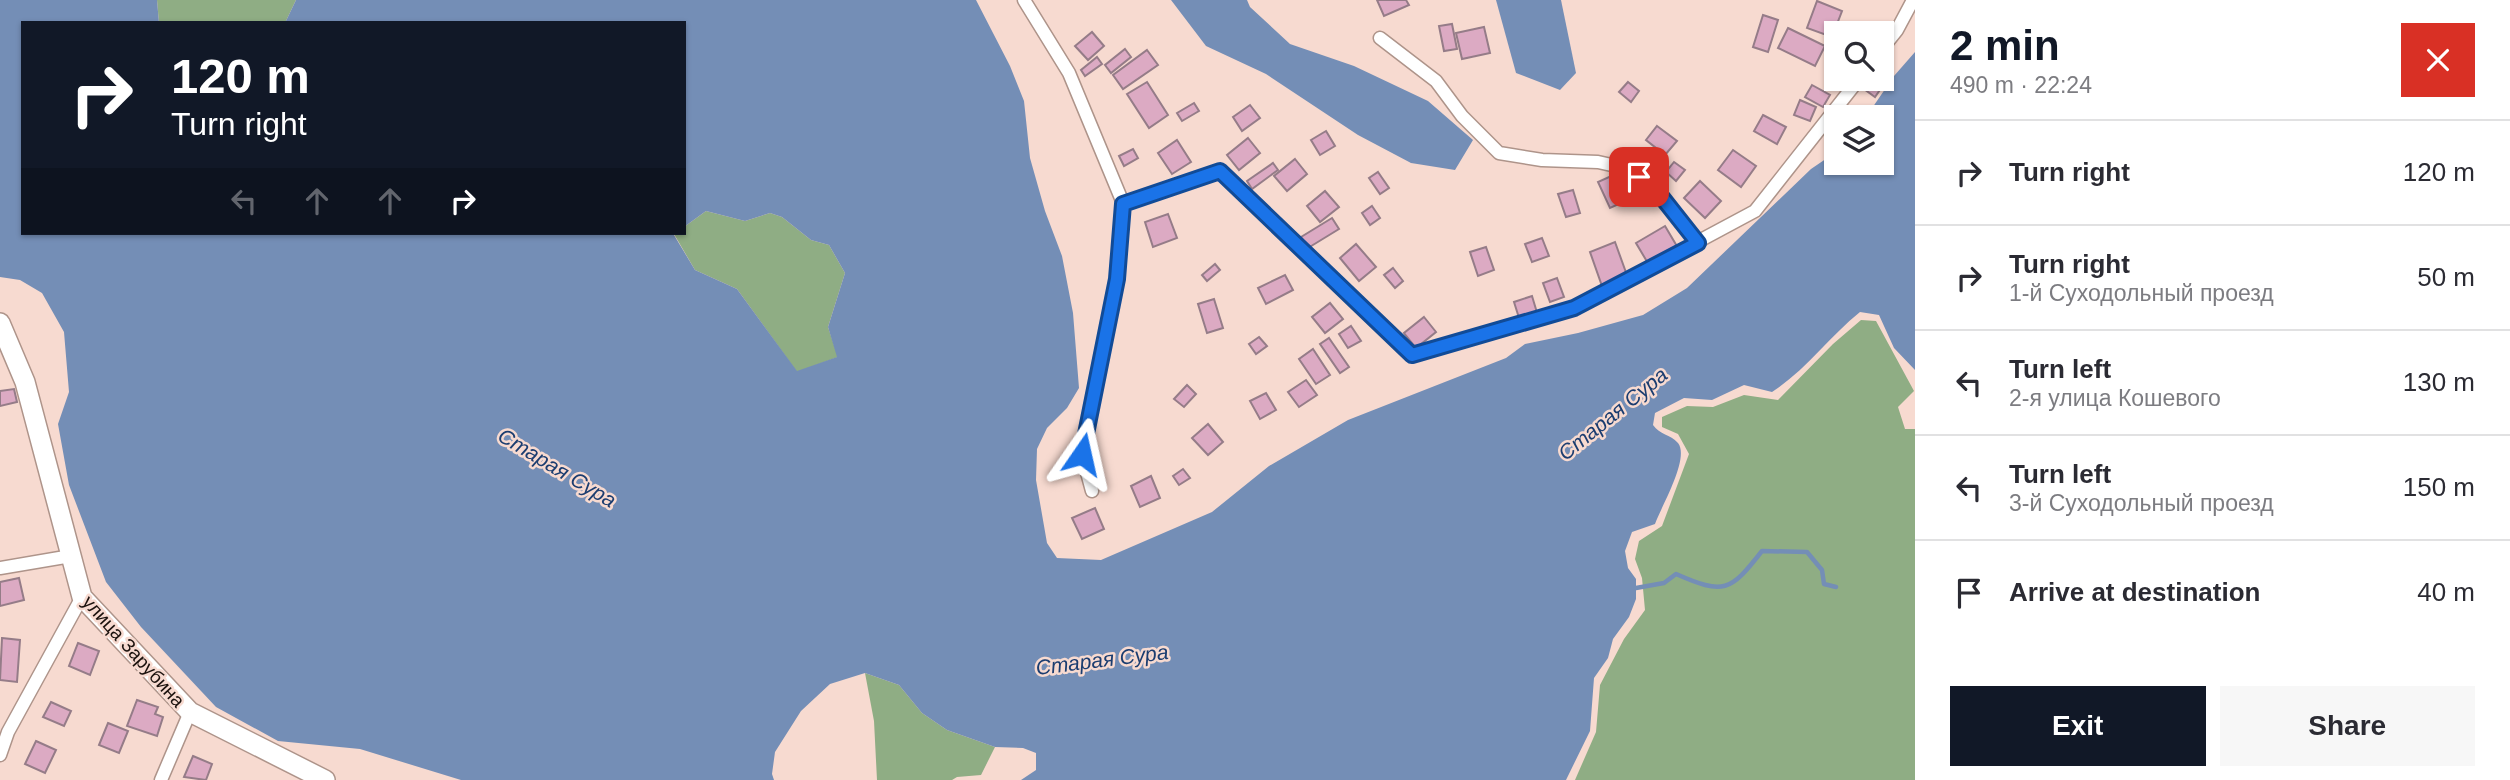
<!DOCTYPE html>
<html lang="en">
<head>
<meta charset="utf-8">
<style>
	body { margin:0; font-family:Arial,sans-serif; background:#f7f7f7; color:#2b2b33; height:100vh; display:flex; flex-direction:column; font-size:26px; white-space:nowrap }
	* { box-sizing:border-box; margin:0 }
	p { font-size:23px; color:#7c7c81 }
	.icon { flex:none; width:38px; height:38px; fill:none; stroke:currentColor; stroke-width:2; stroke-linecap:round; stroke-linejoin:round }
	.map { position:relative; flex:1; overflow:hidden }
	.side { display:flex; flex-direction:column; background:#fff; width:595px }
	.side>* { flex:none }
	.guide { position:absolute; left:21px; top:21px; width:665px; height:214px; border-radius:0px; box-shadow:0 2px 5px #0004; background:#111827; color:#fff; overflow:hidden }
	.buttons { position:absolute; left:1824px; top:21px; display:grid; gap:14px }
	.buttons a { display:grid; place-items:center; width:70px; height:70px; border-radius:0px; background:#fff; box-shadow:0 2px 5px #0004; font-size:35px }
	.pin { position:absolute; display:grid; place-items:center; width:60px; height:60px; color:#fff; margin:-30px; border-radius:14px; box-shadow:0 4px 10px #0006 }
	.me { position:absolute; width:77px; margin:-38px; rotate:11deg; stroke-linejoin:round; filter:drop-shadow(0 0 5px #0008) }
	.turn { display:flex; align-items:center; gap:24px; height:147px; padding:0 35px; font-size:32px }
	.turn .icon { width:91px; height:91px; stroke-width:2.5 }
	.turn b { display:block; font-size:49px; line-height:60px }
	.lanes { display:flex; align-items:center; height:66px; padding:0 35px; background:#0003; justify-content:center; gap:35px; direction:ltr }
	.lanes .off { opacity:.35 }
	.round { display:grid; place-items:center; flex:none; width:74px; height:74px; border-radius:0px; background:#f7f7f7 }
	.summary { display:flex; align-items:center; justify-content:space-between; height:119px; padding:0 35px }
	h1 { font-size:42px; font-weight:700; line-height:52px; color:#111827 }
	.action { display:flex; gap:14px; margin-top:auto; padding:14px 35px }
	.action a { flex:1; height:80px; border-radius:0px; background:#111827; color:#fff; font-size:28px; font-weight:700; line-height:80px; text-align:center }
	.action a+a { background:#f7f7f7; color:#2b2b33 }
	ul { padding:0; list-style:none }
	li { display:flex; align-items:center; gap:21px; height:105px; padding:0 35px; border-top:2px solid #e1e1e2 }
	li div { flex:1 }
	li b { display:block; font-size:26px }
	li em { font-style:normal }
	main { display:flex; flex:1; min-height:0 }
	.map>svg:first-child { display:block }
</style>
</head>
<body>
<main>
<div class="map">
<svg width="1915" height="780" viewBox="0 0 1915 780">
	<rect width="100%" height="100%" fill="#f7dad0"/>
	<!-- forest -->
	<g fill="#8fad84">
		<path d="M157,0H296L285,23H159Z"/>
		<path d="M706,211L745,221L770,213L782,217L811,240L829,245L845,273L828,327L838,357L797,372L737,289L695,270L674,234L684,233V227Z"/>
		<path d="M1861,320L1876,321L1914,391L1898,407L1905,429H1915V780H1575L1596,732L1600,685L1624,639L1645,610L1642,578L1635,559L1639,541L1662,526L1689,454L1678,434L1662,427V417L1687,406L1713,407L1744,395L1778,400L1833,344Z"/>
		<path d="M865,673L899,685L922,713L947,730L995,747L981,775L957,777L952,780H877L874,721Z"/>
	</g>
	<!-- water -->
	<g fill="#748eb6">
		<path d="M0,0H157L159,23H23V233H676L674,235L695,270L737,289L797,371L837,357L828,327L845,273L829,245L811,240L782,217L770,213L745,221L706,211L684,227V23H285L296,0H976L1010,66L1024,101L1030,158L1045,211L1062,256L1073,313L1079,388L1067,408L1047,428L1037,449L1036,480L1047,543L1057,558L1101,560L1212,512L1269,466L1348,420L1506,358L1525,344L1578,333L1643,315L1687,288L1811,169L1836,152V163H1881V117H1866L1894,76L1915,52V370L1894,348L1879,315L1860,312C1829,337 1806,370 1772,392L1744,385L1712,400L1684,398L1655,413L1653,425C1660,435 1670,434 1678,443C1690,458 1661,507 1655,524L1632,532L1625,551L1628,568L1636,579V599L1629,617L1613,639L1608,658L1594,678L1590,731L1566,780H1021L1036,770V753L1023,748L995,747L947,730L922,713L899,685L865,673L830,684L801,711L775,752L772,774L774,780H461L360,749L278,741L216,707L141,627L106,582L69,485L58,424L69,392L64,332L42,293L20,280L0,277Z"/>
		<path d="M1171,0H1247L1250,7L1290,44L1354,66L1428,101L1473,140L1455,170L1411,163L1358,135L1266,74L1206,46Z"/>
		<path d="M1496,0H1561L1576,73L1560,90L1516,73Z"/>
	</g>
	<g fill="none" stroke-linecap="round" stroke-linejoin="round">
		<!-- stream -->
		<path stroke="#748eb6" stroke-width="4.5" d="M1636,588L1664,583L1676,574C1724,595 1730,592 1762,551L1807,552L1822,570L1824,584L1836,587"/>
	</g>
	<!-- building -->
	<g fill="#dcaac3" stroke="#957c88" stroke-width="2">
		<path d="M1377,0H1406L1409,5L1384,16Z"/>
		<path d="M1817,1L1842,11L1832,37L1807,28Z"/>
		<path d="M1763,15L1778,20L1768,52L1753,47Z"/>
		<path d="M1452,24L1457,49L1444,51L1439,26Z"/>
		<path d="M1484,27L1490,53L1462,59L1456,33Z"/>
		<path d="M1788,28L1825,46L1815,66L1778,48Z"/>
		<path d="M1092,32L1104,46L1088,60L1075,46Z"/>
		<path d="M1125,49L1131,57L1111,73L1105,65Z"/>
		<path d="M1147,50L1158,65L1123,89L1113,75Z"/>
		<path d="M1097,57L1102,64L1085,76L1081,70Z"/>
		<path d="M1881,78L1886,81L1875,97L1864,89L1871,79Z"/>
		<path d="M1147,82L1168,115L1149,128L1127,94Z"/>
		<path d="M1628,82L1639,91L1631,102L1619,92Z"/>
		<path d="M1812,85L1830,95L1823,107L1805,97Z"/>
		<path d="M1800,100L1816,107L1810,121L1794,115Z"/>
		<path d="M1194,103L1199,111L1182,121L1177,113Z"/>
		<path d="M1250,105L1260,118L1242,131L1233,117Z"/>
		<path d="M1846,105L1858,115L1856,117L1839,115Z"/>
		<path d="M1763,115L1786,127L1777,144L1754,131Z"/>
		<path d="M1657,126L1677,141L1665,155L1646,140Z"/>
		<path d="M1326,131L1335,146L1320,155L1311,140Z"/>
		<path d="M1248,138L1260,153L1239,170L1227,155Z"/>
		<path d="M1177,140L1191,162L1172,174L1158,153Z"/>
		<path d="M1133,149L1138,158L1124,166L1119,156Z"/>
		<path d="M1733,150L1756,166L1741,187L1718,170Z"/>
		<path d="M1295,159L1307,174L1287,191L1274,176Z"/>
		<path d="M1674,162L1685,170L1676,181L1666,172Z"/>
		<path d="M1273,163L1278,170L1252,189L1247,181Z"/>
		<path d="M1378,172L1389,188L1380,194L1369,178Z"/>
		<path d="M1620,172L1632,198L1610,208L1598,182Z"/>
		<path d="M1700,181L1721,201L1705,218L1684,198Z"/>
		<path d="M1573,190L1580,213L1566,217L1558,194Z"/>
		<path d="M1325,191L1339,207L1320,222L1307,206Z"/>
		<path d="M1372,206L1380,218L1370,225L1362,213Z"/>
		<path d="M1168,214L1177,238L1153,247L1145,222Z"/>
		<path d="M1332,218L1339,229L1308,248L1301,237Z"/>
		<path d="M1665,226L1678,248L1649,265L1636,243Z"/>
		<path d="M1542,238L1549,256L1532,262L1525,244Z"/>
		<path d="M1615,242L1628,278L1602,286L1590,252Z"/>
		<path d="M1356,244L1376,267L1359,281L1340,258Z"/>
		<path d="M1486,247L1494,270L1478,276L1470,252Z"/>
		<path d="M1215,264L1220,270L1207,281L1202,275Z"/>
		<path d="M1393,268L1403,281L1395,288L1384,275Z"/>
		<path d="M1285,275L1293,290L1266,304L1258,288Z"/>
		<path d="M1557,278L1564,297L1550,302L1543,283Z"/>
		<path d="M1532,296L1538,316L1520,321L1514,302Z"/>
		<path d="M1214,299L1223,328L1207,333L1198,304Z"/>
		<path d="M1330,303L1343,319L1325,333L1312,317Z"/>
		<path d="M1424,317L1436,332L1416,348L1404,333Z"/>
		<path d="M1351,326L1361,341L1348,348L1339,334Z"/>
		<path d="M1259,337L1267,346L1256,354L1249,344Z"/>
		<path d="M1329,338L1349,367L1340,373L1320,344Z"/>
		<path d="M1313,349L1330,375L1316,384L1299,359Z"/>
		<path d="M1306,380L1317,395L1299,407L1288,392Z"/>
		<path d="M1187,385L1196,394L1184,407L1174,399Z"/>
		<path d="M14,389L17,402L0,406V391Z"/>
		<path d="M1266,393L1276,410L1260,419L1250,401Z"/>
		<path d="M1208,424L1223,442L1208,455L1192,438Z"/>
		<path d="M1183,469L1190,478L1179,485L1173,476Z"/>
		<path d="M1151,476L1160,498L1140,507L1131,486Z"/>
		<path d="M1095,508L1104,529L1082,539L1072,518Z"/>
		<path d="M19,578L24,600L0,606V582Z"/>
		<path d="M2,638L20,640L17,682L0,680Z"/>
		<path d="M78,643L99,651L90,675L69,666Z"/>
		<path d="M137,700L158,707L155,714L163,717L157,736L127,726Z"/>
		<path d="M51,702L71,711L64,726L43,717Z"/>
		<path d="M108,723L128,731L119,753L99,745Z"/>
		<path d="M36,741L56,750L45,773L25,764Z"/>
		<path d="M193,756L212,764L206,780L184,777Z"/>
	</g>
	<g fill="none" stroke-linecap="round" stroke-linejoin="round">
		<defs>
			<g id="street">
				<path d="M1024,0L1069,73L1123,203L1117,280L1082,454L1092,491"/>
				<path d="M1380,38L1436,81L1462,116L1499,153L1542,160L1598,162L1625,168L1652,186L1698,243"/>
				<path d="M1881,50L1897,30L1913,0"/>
				<path d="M1123,203L1220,171L1412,355L1574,308L1755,211L1859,79"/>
				<path d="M0,568L71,556"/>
				<path d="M0,755L8,732L82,597"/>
				<path d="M161,780L190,712"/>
			</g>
			<path id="secondary" d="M0,323L25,382L82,597L190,712L325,780"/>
		</defs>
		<!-- street casing -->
		<use href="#street" stroke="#ae948a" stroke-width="15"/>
		<!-- secondary casing -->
		<use href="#secondary" stroke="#ae948a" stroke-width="22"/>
		<!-- street -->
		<use href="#street" stroke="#fff" stroke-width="12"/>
		<!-- secondary -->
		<use href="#secondary" stroke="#fff" stroke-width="19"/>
	</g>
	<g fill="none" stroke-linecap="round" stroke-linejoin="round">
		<defs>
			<path id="route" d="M1082,454L1117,279L1123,204L1220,171L1412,355L1574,308L1698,243L1653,186L1639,177"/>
		</defs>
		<!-- route casing -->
		<use href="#route" stroke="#114b97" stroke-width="18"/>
		<!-- route -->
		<use href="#route" stroke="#1a73e8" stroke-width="12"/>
	</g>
	<g text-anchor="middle" stroke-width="5" stroke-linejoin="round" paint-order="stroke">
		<!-- street labels -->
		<g font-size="19" fill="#1a110d" stroke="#f7dad0">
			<text transform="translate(134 651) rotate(48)" y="7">улица Зарубина</text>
		</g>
		<!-- water labels -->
		<g font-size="21" font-style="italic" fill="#1b3d70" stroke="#f7dad0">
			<text transform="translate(1613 414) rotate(-39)" y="7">Старая Сура</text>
			<text transform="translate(557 468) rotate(31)" y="7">Старая Сура</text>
			<text transform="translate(1102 660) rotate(-7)" y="7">Старая Сура</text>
		</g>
	</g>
</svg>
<div class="buttons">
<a><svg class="icon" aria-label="search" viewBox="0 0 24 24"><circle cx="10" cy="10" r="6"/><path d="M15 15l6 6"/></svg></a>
<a><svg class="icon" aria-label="layers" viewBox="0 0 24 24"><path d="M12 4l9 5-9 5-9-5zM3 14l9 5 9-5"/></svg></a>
</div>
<div class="pin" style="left:1639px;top:177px;background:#d93025"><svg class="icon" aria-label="arrive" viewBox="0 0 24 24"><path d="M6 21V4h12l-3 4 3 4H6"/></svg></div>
<svg class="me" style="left:1082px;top:454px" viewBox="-20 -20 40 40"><path d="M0-17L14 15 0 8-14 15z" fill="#1a73e8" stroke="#fff" stroke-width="4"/></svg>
<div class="guide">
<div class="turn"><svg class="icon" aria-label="right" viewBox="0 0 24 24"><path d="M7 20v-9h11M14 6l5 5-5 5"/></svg><div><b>120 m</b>Turn right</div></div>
<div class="lanes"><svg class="icon off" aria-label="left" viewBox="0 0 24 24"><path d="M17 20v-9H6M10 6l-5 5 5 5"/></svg><svg class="icon off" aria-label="ahead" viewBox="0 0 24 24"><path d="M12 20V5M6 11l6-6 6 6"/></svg><svg class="icon off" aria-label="ahead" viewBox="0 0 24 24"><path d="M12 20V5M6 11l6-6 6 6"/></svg><svg class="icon" aria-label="right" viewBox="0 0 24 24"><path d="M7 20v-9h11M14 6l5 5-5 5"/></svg></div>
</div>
</div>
<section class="side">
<div class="summary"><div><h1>2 min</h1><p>490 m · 22:24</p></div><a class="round" style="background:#d93025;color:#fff"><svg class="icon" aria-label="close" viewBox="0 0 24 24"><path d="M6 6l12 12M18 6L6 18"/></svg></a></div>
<ul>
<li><svg class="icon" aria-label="right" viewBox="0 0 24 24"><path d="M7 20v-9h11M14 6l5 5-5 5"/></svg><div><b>Turn right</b></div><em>120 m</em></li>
<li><svg class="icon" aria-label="right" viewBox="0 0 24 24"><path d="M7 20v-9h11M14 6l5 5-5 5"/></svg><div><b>Turn right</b><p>1-й Суходольный проезд</p></div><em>50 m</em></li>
<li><svg class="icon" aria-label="left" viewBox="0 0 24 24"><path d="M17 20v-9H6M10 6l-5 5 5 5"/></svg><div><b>Turn left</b><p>2-я улица Кошевого</p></div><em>130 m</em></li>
<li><svg class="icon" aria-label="left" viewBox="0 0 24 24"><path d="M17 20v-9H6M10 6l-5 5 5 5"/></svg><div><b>Turn left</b><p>3-й Суходольный проезд</p></div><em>150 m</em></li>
<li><svg class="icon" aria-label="arrive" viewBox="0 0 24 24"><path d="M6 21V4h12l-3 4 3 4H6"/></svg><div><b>Arrive at destination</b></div><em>40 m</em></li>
</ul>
<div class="action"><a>Exit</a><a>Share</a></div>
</section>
</main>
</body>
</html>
